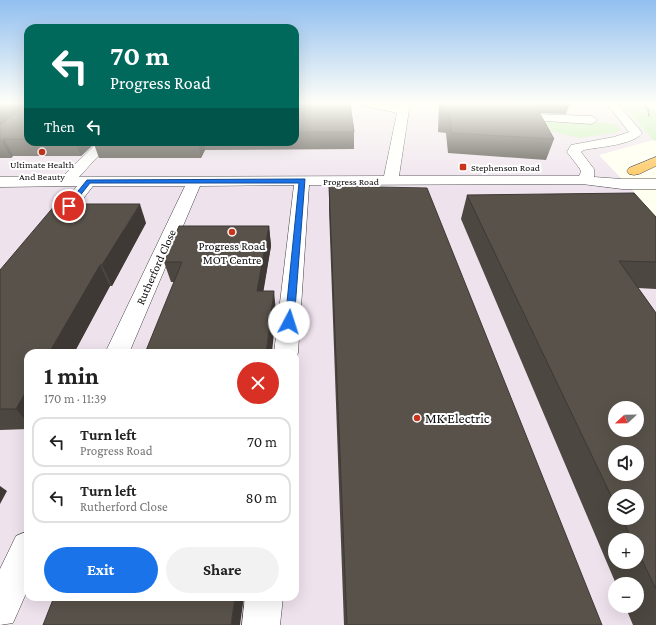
<!DOCTYPE html>
<html lang="en">
<head>
<meta charset="utf-8">
<style>
	body { margin:0; font-family:"Crimson Pro",serif; background:#f2f2f2; color:#222; height:100vh; display:flex; flex-direction:column; font-size:15px; white-space:nowrap }
	* { box-sizing:border-box; margin:0 }
	p { font-size:13px; color:#767676 }
	.icon { flex:none; width:22px; height:22px; fill:none; stroke:currentColor; stroke-width:2; stroke-linecap:round; stroke-linejoin:round }
	.map { position:relative; flex:1; overflow:hidden }
	.sheet { position:absolute; left:24px; top:349px; width:275px; height:252px; display:flex; flex-direction:column; background:#fff; border-radius:12px; box-shadow:0 4px 16px #0002 }
	.sheet>* { flex:none }
	.banner { position:absolute; left:24px; top:24px; width:275px; height:122px; border-radius:12px; box-shadow:0 4px 16px #0002; background:#00695c; color:#fff; overflow:hidden }
	.needle { width:26px; rotate:248deg }
	.controls { position:absolute; left:608px; top:401px; display:grid; gap:8px }
	.controls a { display:grid; place-items:center; width:36px; height:36px; border-radius:50%; background:#fff; box-shadow:0 4px 16px #0002; font-size:20px }
	.pin { position:absolute; display:grid; place-items:center; width:34px; height:34px; color:#fff; margin:-17px; border:2px solid #fff; border-radius:50%; box-shadow:0 1px 4px #0007 }
	.me { position:absolute; width:44px; margin:-22px; rotate:5deg; stroke-linejoin:round; filter:drop-shadow(0 0 3px #0008) }
	.turn { display:flex; align-items:center; gap:14px; height:84px; padding:0 20px; font-size:18px }
	.turn .icon { width:52px; height:52px; stroke-width:2.5 }
	.turn b { display:block; font-size:28px; line-height:34px }
	.then { display:flex; align-items:center; height:38px; padding:0 20px; background:#0003; gap:8px; font-size:15px }
	.round { display:grid; place-items:center; flex:none; width:42px; height:42px; border-radius:21px; background:#f2f2f2 }
	.summary { display:flex; align-items:center; justify-content:space-between; height:68px; padding:0 20px }
	h1 { font-size:24px; font-weight:700; line-height:30px }
	.action { display:flex; gap:8px; margin-top:auto; padding:8px 20px }
	.action a { flex:1; height:46px; border-radius:24px; background:#1a73e8; color:#fff; font-size:16px; font-weight:700; line-height:46px; text-align:center }
	.action a+a { background:#f2f2f2; color:#222 }
	ul { padding:0; list-style:none }
	li { display:flex; align-items:center; gap:12px; height:50px; margin:0 8px 6px; padding:0 12px; border:2px solid #e0e0e0; border-radius:12px }
	li div { flex:1 }
	li b { display:block; font-size:15px }
	li em { font-style:normal }
	.map>svg:first-child { display:block }
</style>
</head>
<body>
<div class="map">
<svg width="656" height="625" viewBox="0 0 656 625">
	<rect width="100%" height="100%" fill="#fffff0"/>
	<!-- industrial -->
	<path fill="#eee2ed" fill-rule="evenodd" d="M0,103L28,142H295V103H622L653,140L599,155L637,195L656,228V625H0ZM28,353H295V597H28ZM615,408H637V430H615ZM615,452H637V474H615ZM615,496H637V518H615ZM615,540H637V562H615ZM615,584H637V606H615Z"/>
	<!-- green -->
	<g fill="#c8edb6">
		<path d="M622,103H641L656,110V141L653,140Z"/>
		<path d="M529,118L616,124L621,130L619,132L579,138L535,127Z"/>
	</g>
	<g fill="none" stroke-linecap="round" stroke-linejoin="round">
		<defs>
			<g id="minor">
				<path d="M361,103H382L399,107L400,103H410L399,176H579L581,172L580,169L567,152L571,145L614,137L629,132L606,103H617L640,130L642,133C634,145 598,147 584,150L581,152L594,169V177L622,179H656V189H622L582,184L309,185L298,353L295,359V353H274L294,185L200,186L129,353H105L185,186H93L58,231L52,232L46,231L43,227L77,186L0,187V177H62L98,142H111L79,177L384,176L397,113L362,105Z"/>
				<path d="M520,103H530L535,114L591,116L595,118L597,120L595,122L591,124L531,120L527,119Z"/>
				<path d="M28,531V589L13,623L0,625V569L16,536Z"/>
				<path d="M245,597H283L280,625H242Z"/>
			</g>
			<path id="highway" d="M656,157V166L639,174L634,175L629,174L627,171L629,168Z"/>
		</defs>
		<!-- minor casing -->
		<use href="#minor" stroke="#414141" stroke-width="1"/>
		<!-- highway casing -->
		<use href="#highway" stroke="#1f1f1f" stroke-width="1"/>
		<!-- path -->
		<path stroke="#303030" stroke-width="1.5" stroke-dasharray="2 1" stroke-linecap="butt" d="M644,103L648,109L649,117"/>
		<!-- minor -->
		<use href="#minor" fill="#fff" fill-rule="evenodd"/>
		<!-- highway -->
		<use href="#highway" fill="#fec14e" fill-rule="evenodd"/>
	</g>
	<!-- wall -->
	<g fill="#4c4740" fill-rule="evenodd">
		<path d="M0,103H28V142H295V103L354,132V149L205,150L201,158H99L94,144L81,156H13L11,158H0Z"/>
		<path d="M439,103H570L566,114L539,113L554,139L546,160L448,153L446,133L438,132Z"/>
		<path d="M329,186L602,625H344L329,210Z"/>
		<path d="M467,195L656,217V289L638,288L656,313V625H633L625,606H637V584H616L461,219ZM615,496L637,518H615ZM615,540H637V562H615Z"/>
		<path d="M146,223L112,286H110L74,353H28V429L0,430V270Z"/>
		<path d="M269,226L271,246L263,291L276,312L173,282H171L164,262Z"/>
	</g>
	<!-- shaded-wall -->
	<g fill="#3e3934">
		<path d="M13,103H23L28,113L0,132V111Z"/>
		<path d="M4,139L13,156L11,158L2,141Z"/>
		<path d="M75,142H93L94,144L81,156Z"/>
		<path d="M198,142H204L205,150L201,158Z"/>
		<path d="M140,204L146,223L112,286L102,265Z"/>
		<path d="M269,226L271,246L260,312L257,291Z"/>
		<path d="M100,265L110,286L74,353H49Z"/>
		<path d="M274,291L276,312L272,353H266Z"/>
		<path d="M28,388V423L16,409Z"/>
		<path d="M0,486L7,491L0,504Z"/>
		<path d="M235,597H244L240,625H231Z"/>
	</g>
	<!-- building -->
	<g fill="#58524a" stroke="#3e3934" fill-rule="evenodd">
		<path d="M0,103H13L0,111Z"/>
		<path d="M21,103H28V139H4L2,141H0V125L21,110Z"/>
		<path d="M295,103H350L354,132H295Z"/>
		<path d="M442,103H534L554,139L452,133L449,114H442Z"/>
		<path d="M329,186L427,188L602,625H347Z"/>
		<path d="M634,193L656,217V262L619,261L656,313V589L637,550V540H632L622,518H637V496H615V504L467,195ZM615,408H637V430H615ZM615,452H637V474H615Z"/>
		<path d="M56,204H140L102,265H100L49,353H28V388L16,409H0V270Z"/>
		<path d="M179,226H269L257,291H274L266,353H145L182,262H164Z"/>
		<path d="M54,597H235L231,625H43Z"/>
	</g>
	<!-- sky -->
	<linearGradient id="sky" x2="0" y2="1"><stop stop-color="#91bff0"/><stop offset="0.54" stop-color="#fffff8"/><stop offset="1" stop-color="#fffff8" stop-opacity="0"/></linearGradient>
	<rect width="656" height="191" fill="url(#sky)"/>
	<!-- route -->
	<path fill="#1a73e8" stroke="#114b97" d="M305,179L294,322L289,325L285,322L299,183H90L71,207L66,206L87,180H89Z"/>
	<!-- markers -->
	<g fill="#c9351c" stroke="#fff" stroke-width="1.5">
		<circle cx="42" cy="152" r="4"/>
		<rect x="459" y="163" width="8" height="8" rx="2"/>
		<circle cx="232" cy="232" r="4"/>
		<circle cx="417" cy="418" r="4"/>
	</g>
	<g text-anchor="middle" stroke-width="4" stroke-linejoin="round" paint-order="stroke">
		<!-- far-poi labels -->
		<g font-size="10" fill="#0e0e0e" stroke="#fff">
			<text x="42" y="168">Ultimate Health<tspan x="42" dy="12">And Beauty</tspan></text>
			<text x="471" y="171" text-anchor="start">Stephenson Road</text>
		</g>
		<!-- far-street labels -->
		<g font-size="10" fill="#0e0e0e" stroke="#fff">
			<text x="351" y="185">Progress Road</text>
		</g>
		<!-- poi labels -->
		<g font-size="12" fill="#0e0e0e" stroke="#fff">
			<text x="232" y="250">Progress Road<tspan x="232" dy="14">MOT Centre</tspan></text>
		</g>
		<!-- street labels -->
		<g font-size="12" fill="#0e0e0e" stroke="#fff">
			<text transform="translate(156 267) rotate(-66)" y="4">Rutherford Close</text>
		</g>
		<!-- near-poi labels -->
		<g font-size="14" fill="#0e0e0e" stroke="#fff" text-anchor="start">
			<text x="425" y="423">MK Electric</text>
		</g>
	</g>
</svg>
<div class="controls">
<a><svg class="needle" viewBox="-14 -14 28 28"><path d="M0-13l5 13h-10z" fill="#e53935"/><path d="M0 13l5-13h-10z" fill="#767676"/></svg></a>
<a><svg class="icon" aria-label="sound" viewBox="0 0 24 24"><path d="M4 9h4l5-4v14l-5-4H4zM17 9q2 3 0 6"/></svg></a>
<a><svg class="icon" aria-label="layers" viewBox="0 0 24 24"><path d="M12 4l9 5-9 5-9-5zM3 14l9 5 9-5"/></svg></a>
<a>+</a>
<a>−</a>
</div>
<div class="pin" style="left:69px;top:206px;background:#d93025"><svg class="icon" aria-label="arrive" viewBox="0 0 24 24"><path d="M6 21V4h12l-3 4 3 4H6"/></svg></div>
<svg class="me" style="left:289px;top:322px" viewBox="-20 -20 40 40"><circle r="19" fill="#fff"/><path d="M0-13L10 11 0 6-10 11z" fill="#1a73e8"/></svg>
<div class="banner">
<div class="turn"><svg class="icon" aria-label="left" viewBox="0 0 24 24"><path d="M17 20v-9H6M10 6l-5 5 5 5"/></svg><div><b>70 m</b>Progress Road</div></div>
<div class="then">Then<svg class="icon" aria-label="left" viewBox="0 0 24 24"><path d="M17 20v-9H6M10 6l-5 5 5 5"/></svg></div>
</div>
<section class="sheet">
<div class="summary"><div><h1>1 min</h1><p>170 m · 11:39</p></div><a class="round" style="background:#d93025;color:#fff"><svg class="icon" aria-label="close" viewBox="0 0 24 24"><path d="M6 6l12 12M18 6L6 18"/></svg></a></div>
<ul>
<li><svg class="icon" aria-label="left" viewBox="0 0 24 24"><path d="M17 20v-9H6M10 6l-5 5 5 5"/></svg><div><b>Turn left</b><p>Progress Road</p></div><em>70 m</em></li>
<li><svg class="icon" aria-label="left" viewBox="0 0 24 24"><path d="M17 20v-9H6M10 6l-5 5 5 5"/></svg><div><b>Turn left</b><p>Rutherford Close</p></div><em>80 m</em></li>
</ul>
<div class="action"><a>Exit</a><a>Share</a></div>
</section>
</div>
</body>
</html>
